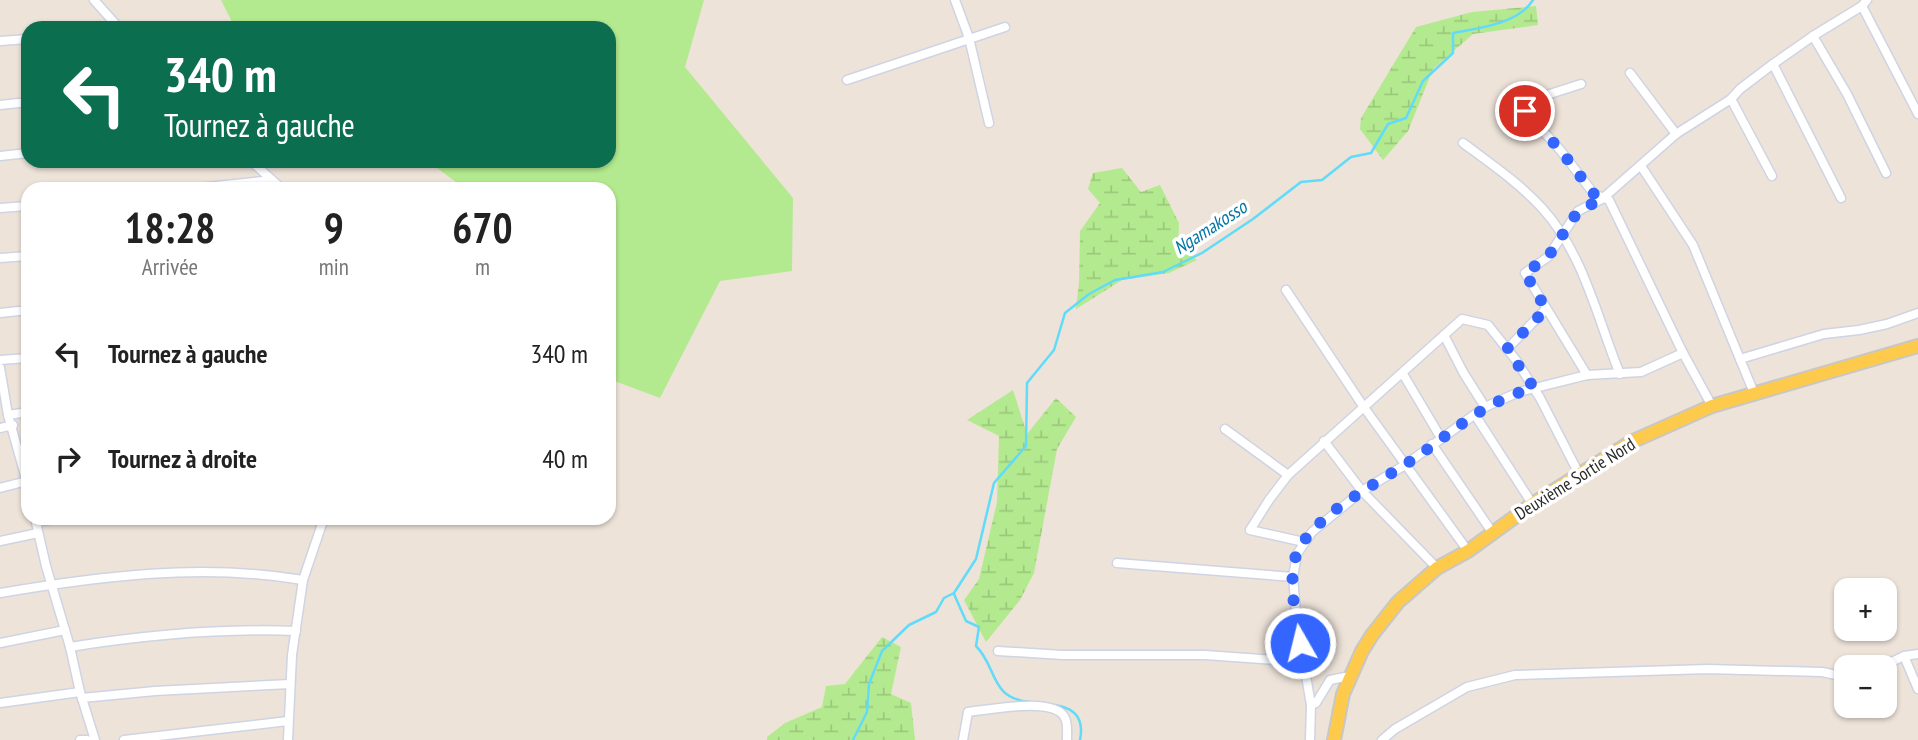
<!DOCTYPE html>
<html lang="fr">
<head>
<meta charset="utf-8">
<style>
	body { margin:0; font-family:"PT Sans Narrow",sans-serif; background:#f6f6f6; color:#222; height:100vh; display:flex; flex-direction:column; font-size:26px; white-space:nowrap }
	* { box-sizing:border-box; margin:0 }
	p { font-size:23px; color:#767676 }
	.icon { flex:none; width:38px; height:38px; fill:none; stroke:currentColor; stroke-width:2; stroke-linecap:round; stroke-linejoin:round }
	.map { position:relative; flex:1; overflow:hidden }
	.panel { position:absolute; left:21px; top:182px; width:595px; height:343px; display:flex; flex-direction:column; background:#fff; border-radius:21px; box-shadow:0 2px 5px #0004 }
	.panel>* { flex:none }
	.guide { position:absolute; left:21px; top:21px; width:595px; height:147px; border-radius:21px; box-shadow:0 2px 5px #0004; background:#0b6e4f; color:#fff; overflow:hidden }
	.buttons { position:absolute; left:1834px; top:578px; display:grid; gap:14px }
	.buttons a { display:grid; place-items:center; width:63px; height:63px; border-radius:14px; background:#fff; box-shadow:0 2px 5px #0004; font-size:35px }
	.pin { position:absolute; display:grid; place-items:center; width:60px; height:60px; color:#fff; margin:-30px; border:4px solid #fff; border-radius:50%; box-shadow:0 2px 7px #0007 }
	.me { position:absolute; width:77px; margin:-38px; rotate:352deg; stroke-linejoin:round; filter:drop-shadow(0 0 5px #0008) }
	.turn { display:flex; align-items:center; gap:24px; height:147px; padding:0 28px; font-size:32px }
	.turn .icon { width:91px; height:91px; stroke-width:2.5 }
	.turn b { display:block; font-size:49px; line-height:60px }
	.eta { display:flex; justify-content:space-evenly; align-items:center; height:119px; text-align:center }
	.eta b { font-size:42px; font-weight:600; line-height:49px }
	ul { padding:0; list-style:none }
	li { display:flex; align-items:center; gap:21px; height:105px; padding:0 28px }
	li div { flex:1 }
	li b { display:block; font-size:26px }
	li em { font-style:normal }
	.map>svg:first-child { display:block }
</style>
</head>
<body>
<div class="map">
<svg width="1918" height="740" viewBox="0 0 1918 740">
	<defs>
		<pattern id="wetland-marsh" width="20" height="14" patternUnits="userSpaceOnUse" patternTransform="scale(1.75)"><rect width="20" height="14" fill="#b4ea8f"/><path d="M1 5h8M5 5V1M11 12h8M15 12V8" fill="none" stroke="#9bc97b"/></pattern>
	</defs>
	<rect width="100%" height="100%" fill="#ede3d9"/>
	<!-- grass -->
	<path fill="#b4ea8f" d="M221,0H704L685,67L793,198L792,271L720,281L660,398L609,379V189H465L428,161H609V28H235Z"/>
	<!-- wetland -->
	<g fill="url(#wetland-marsh)">
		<path d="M1536,6L1538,25L1473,34L1433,69L1408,131L1383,160L1360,129L1361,118L1416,27L1472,12Z"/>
		<path d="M1122,168L1141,192L1160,185L1179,223L1178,247L1197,260L1169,273L1122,280L1076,309L1079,282L1080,231L1100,203L1088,189L1093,173Z"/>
		<path d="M1013,390L1027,434L1056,398L1076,417L1057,449L1034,573L1020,600L986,642L964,600L979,579L997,502L999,436L967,420Z"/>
		<path d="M882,637L901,647L891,694L911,703L915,740H767V737L785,723L822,707L826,686L845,684Z"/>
	</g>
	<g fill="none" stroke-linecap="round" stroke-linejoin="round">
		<!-- stream -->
		<g stroke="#60dbfa" stroke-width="2.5">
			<path d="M954,594L966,621L979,627L976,646C998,668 989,698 1030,702"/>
			<path d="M1047,704C1072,706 1085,715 1080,740"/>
			<path d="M853,740L867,712L869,684L882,651L909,625L936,612L944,598L954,593L976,559L994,483L1026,446L1027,383L1054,350L1065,313L1089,294L1115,280L1163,272L1202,253L1253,219L1301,182L1322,180L1351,157L1371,153L1388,124L1406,118L1423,81L1453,53V33C1479,28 1518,24 1533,0"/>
		</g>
		<defs>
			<g id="street">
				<path d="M94,0L119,28"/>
				<path d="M955,0L969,38L989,123"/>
				<path d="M1862,6L1918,114"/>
				<path d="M1813,36L1847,94L1886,173"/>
				<path d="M0,41L28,39"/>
				<path d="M1773,64L1841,198"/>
				<path d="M1630,73L1676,134"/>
				<path d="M847,80L1005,27"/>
				<path d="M1581,84L1528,101L1524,107L1525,111L1561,151L1594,194L1609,200L1683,353L1712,406"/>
				<path d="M1731,99L1772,176"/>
				<path d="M0,105L28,102"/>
				<path d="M1463,143C1490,163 1519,183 1542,208C1584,254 1597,318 1620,374"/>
				<path d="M0,156L28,153"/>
				<path d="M251,161L282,189"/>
				<path d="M1641,166L1693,245L1754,393"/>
				<path d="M187,189L272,180"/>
				<path d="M0,208L28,206"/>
				<path d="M0,258L28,256"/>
				<path d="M1286,290L1363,406L1468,551"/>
				<path d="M0,313L28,310"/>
				<path d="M1444,335L1463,372L1485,407"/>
				<path d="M1507,349L1546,309"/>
				<path d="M1740,359L1824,334L1859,330L1887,324L1918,313"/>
				<path d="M0,360L28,358"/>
				<path d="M0,368L8,415L28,486"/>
				<path d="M1403,374L1441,438"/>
				<path d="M1587,375L1525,273L1548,257L1578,211L1602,199L1676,134L1731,99L1740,89L1773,64L1813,36L1862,6L1867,0"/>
				<path d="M8,415L28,412"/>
				<path d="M1475,415L1533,505"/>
				<path d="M0,428L13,425"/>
				<path d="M1225,429L1288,475"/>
				<path d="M1324,441L1362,491L1437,568"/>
				<path d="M1432,444L1492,532"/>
				<path d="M0,488L27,481"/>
				<path d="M35,518L46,566L70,647L80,692L95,740"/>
				<path d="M36,522L62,518"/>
				<path d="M0,541L38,533"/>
				<path d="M1304,542L1250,530L1269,500L1288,475L1462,319L1488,325L1516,360L1540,398L1579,474"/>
				<path d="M1117,563L1293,577"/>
				<path d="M0,593C101,576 201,563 303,580"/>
				<path d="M0,643L65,630"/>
				<path d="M70,647C146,635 220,628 296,631"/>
				<path d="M998,651L1063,655H1205L1303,662"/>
				<path d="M1904,656L1918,689"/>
				<path d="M1881,667L1904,656L1918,654"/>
				<path d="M82,698L155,691L290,684"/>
				<path d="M0,703L80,692"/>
				<path d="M1311,705L1316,703L1330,680L1350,676"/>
				<path d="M80,740H87"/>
				<path d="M124,740L288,721"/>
				<path d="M288,740L292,655L303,580L324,518"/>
				<path d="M963,740L968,712C988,710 1055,696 1065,718C1068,724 1067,733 1067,740"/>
				<path d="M1310,740L1311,705L1297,624L1293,577L1297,554L1312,532L1362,491L1405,465L1485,407L1519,392L1587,375L1641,372L1683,353"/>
				<path d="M1382,740L1395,729L1467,687L1515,675L1708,669L1822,672L1846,677"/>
			</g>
			<path id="primary" d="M1334,740L1343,694L1362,651L1372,635L1398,602L1437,568L1468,551L1534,503L1631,442L1712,406L1918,346"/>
		</defs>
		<!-- street casing -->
		<use href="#street" stroke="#ced4e4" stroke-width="11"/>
		<!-- primary casing -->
		<use href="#primary" stroke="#c7c7c7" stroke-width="16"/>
		<!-- street -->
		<use href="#street" stroke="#fff" stroke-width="8"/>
		<!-- primary -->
		<use href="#primary" stroke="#feca4c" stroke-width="12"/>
	</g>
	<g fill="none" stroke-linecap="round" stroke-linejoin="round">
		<!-- route -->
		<path stroke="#3466ff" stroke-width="12" stroke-dasharray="0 21.6" d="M1300,643C1296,620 1287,575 1297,553C1314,516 1369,488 1403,466C1447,438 1482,401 1534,388L1507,349L1546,309L1525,273L1548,257L1578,211L1602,199L1594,194L1561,151L1525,111"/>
	</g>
	<g text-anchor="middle" stroke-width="7" stroke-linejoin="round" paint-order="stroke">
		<!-- street labels -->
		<g font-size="18" fill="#292929" stroke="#fff">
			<text transform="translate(1575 479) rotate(-32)" y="6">Deuxième Sortie Nord</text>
		</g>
		<!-- water labels -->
		<g font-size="19" font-style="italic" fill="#0077a6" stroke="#fff">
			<text transform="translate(1210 227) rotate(-33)" y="7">Ngamakosso</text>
		</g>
	</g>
</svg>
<div class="buttons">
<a>+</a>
<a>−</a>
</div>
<div class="pin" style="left:1525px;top:111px;background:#d93025"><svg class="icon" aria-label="arrive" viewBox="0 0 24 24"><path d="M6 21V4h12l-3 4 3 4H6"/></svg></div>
<svg class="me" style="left:1300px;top:643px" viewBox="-20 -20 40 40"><circle r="17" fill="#3466ff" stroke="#fff" stroke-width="3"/><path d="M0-11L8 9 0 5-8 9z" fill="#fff"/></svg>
<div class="guide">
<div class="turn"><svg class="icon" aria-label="left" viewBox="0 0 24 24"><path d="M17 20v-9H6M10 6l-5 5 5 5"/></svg><div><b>340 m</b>Tournez à gauche</div></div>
</div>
<section class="panel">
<div class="eta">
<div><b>18:28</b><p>Arrivée</p></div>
<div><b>9</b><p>min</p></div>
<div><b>670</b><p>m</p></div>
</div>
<ul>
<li><svg class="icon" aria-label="left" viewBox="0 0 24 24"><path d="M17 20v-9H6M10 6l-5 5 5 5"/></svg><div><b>Tournez à gauche</b></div><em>340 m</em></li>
<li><svg class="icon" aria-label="right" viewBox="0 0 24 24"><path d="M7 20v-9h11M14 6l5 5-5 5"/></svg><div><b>Tournez à droite</b></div><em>40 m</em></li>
</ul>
</section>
</div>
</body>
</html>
